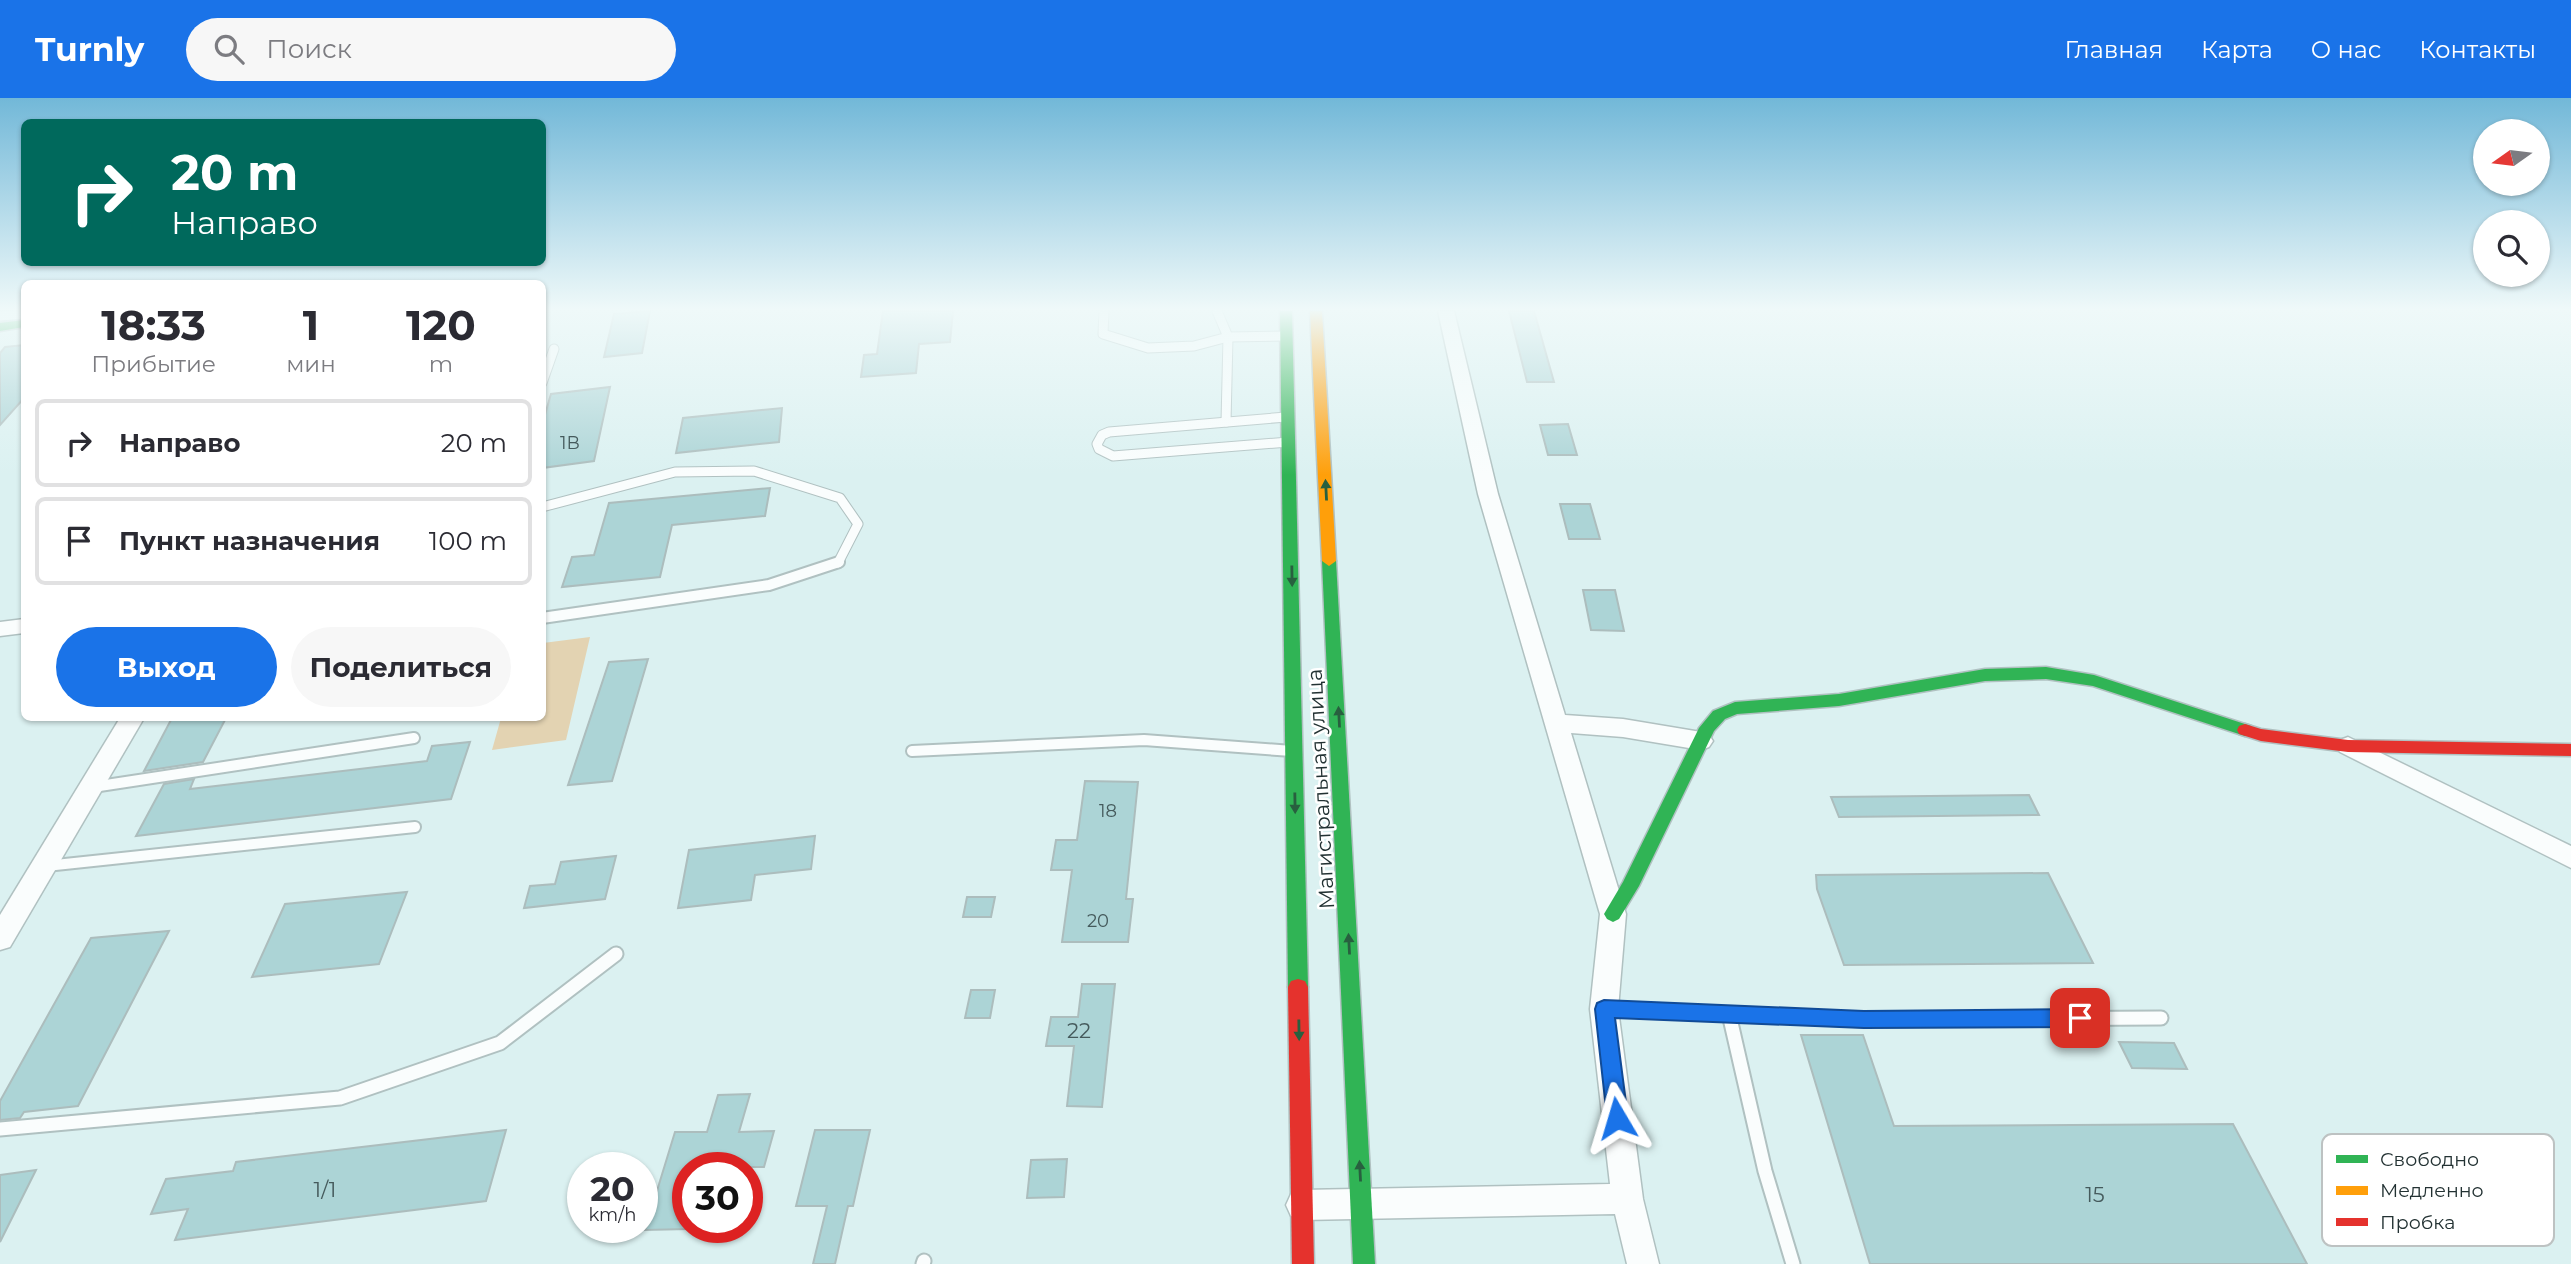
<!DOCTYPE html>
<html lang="ru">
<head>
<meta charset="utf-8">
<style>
	body { margin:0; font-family:Montserrat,sans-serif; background:#f7f7f7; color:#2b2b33; height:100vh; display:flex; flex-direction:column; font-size:26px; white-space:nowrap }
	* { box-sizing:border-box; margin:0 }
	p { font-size:23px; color:#7c7c81 }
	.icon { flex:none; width:38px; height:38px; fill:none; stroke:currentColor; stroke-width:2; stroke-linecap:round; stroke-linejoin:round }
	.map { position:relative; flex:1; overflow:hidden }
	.side { position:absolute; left:21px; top:182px; width:525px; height:441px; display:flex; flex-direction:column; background:#fff; border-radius:10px; box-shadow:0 2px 5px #0004 }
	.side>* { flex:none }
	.guide { position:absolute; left:21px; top:21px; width:525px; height:147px; border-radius:10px; box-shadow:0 2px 5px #0004; background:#00695c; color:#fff; overflow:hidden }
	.needle { width:46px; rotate:256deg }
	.controls { position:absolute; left:2473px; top:21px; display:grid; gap:14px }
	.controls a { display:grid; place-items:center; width:77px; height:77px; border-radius:50%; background:#fff; box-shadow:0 2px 5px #0004; font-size:35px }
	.speed { position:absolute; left:567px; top:1054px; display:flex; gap:14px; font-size:35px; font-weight:700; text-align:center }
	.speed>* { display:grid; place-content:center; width:91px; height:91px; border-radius:50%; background:#fff; box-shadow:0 2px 5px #0004; line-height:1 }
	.speed small { font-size:18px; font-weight:400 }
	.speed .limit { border:10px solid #d22; background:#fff; color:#111 }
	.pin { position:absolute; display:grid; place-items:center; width:60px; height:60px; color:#fff; margin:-30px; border-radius:14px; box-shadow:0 4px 10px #0006 }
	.me { position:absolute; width:77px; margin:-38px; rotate:353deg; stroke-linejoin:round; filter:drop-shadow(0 0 5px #0008) }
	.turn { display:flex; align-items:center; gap:24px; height:147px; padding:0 35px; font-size:32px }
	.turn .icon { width:91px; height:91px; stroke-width:2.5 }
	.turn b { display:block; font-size:49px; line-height:60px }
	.eta { display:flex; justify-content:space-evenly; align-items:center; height:119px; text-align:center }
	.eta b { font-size:42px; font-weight:700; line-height:49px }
	.primary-button { display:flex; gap:14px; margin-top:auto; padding:14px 35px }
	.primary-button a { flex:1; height:80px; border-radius:42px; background:#1a73e8; color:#fff; font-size:28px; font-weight:700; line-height:80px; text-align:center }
	.primary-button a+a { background:#f7f7f7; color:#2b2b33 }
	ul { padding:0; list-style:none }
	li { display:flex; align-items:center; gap:21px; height:88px; margin:0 14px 10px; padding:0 21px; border:4px solid #e1e1e2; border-radius:10px }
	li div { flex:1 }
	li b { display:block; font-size:26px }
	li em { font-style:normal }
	header { display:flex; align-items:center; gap:42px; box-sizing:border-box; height:98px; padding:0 35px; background:#1a73e8; color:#fff }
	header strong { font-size:33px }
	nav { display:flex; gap:38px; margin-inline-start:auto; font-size:24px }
	.search { width:490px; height:63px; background:#f7f7f7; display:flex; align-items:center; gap:18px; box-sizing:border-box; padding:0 24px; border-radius:38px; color:#7c7c81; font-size:26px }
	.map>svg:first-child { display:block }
</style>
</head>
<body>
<header>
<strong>Turnly</strong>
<div class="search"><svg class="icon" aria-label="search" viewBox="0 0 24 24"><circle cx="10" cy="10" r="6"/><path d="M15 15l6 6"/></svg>Поиск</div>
<nav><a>Главная</a><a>Карта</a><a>О нас</a><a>Контакты</a></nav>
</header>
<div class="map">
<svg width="2571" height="1166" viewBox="0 0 2571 1166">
	<rect width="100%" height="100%" fill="#dbf1f1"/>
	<!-- green -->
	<path fill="#e3d3b2" d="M590,539L566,642L492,652L501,620H542L543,545Z"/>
	<!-- building -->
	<g fill="#acd4d6" stroke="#acbdbd" stroke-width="2">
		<path d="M650,213L642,255L604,259L614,216Z"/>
		<path d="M883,213H953L950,244L919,246L916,275L861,279L864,257L877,256Z"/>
		<path d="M1509,213H1534L1554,284H1527Z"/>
		<path d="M24,247V300L0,327V255L5,249Z"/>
		<path d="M610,289L594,363L542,370V327L551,296Z"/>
		<path d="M782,310L779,344L676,355L683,320Z"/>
		<path d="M1568,326L1577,357H1548L1540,327Z"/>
		<path d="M770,390L765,418L672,427L660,479L562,489L572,459L594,457L609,405Z"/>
		<path d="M1560,406H1590L1600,441H1569Z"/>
		<path d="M1583,492H1615L1624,533L1591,532Z"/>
		<path d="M648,561L612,683L568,687L609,564Z"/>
		<path d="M172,620H226L203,664L144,673Z"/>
		<path d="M470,644L451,701L136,738L164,686L194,681L190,691L427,663L432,648Z"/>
		<path d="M1085,683L1138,684L1126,801H1133L1128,844H1062L1072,772H1051L1056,742H1077Z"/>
		<path d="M2029,697L2039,717L1839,719L1831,699Z"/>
		<path d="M815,738L811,771L755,777L751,802L678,810L689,752Z"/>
		<path d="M616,758L605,801L524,810L530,788L555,786L561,764Z"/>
		<path d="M2048,775L2093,865L1844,867L1817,791L1816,777Z"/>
		<path d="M407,794L379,866L252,879L285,806Z"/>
		<path d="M967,799H995L991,819H963Z"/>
		<path d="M169,833L78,1008L24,1014L20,1020L0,1022V1003L91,840Z"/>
		<path d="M1082,886H1115L1102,1009L1067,1008L1074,948H1046L1051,919H1078Z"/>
		<path d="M971,892H995L990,920H965Z"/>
		<path d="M1801,937H1863L1894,1028L2233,1026L2307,1166H1870Z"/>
		<path d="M2119,944L2174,945L2187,971L2132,970Z"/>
		<path d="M750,996L739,1034L774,1033L764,1069H688V1131L645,1132L675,1034H707L718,997Z"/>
		<path d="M506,1032L486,1103L175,1142L188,1111L151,1116L166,1081L233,1073L236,1064Z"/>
		<path d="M815,1032H870L853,1108H848L835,1166H813L827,1108H796Z"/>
		<path d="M1067,1061L1064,1099L1027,1100L1031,1062Z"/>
		<path d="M36,1072L0,1144V1077Z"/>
	</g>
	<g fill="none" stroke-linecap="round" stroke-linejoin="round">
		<defs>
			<g id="lane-far2">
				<path d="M1104,213L1103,236L1148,250L1194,248L1228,239L1286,238"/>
				<path d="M1217,213L1228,239L1226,324"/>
				<path d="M0,218L24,216"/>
				<path d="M542,285L554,251"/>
				<path d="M1286,319L1109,334L1102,337L1097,346L1099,351L1113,358L1289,344"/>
				<path d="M542,409L675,374L754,373L840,400L858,426L838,465"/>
			</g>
			<g id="lane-far1">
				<path d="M542,520L769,487L839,464"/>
				<path d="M912,653L1144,642L1292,653"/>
				<path d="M93,689L414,640"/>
				<path d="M46,768L415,729"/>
			</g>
			<g id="lane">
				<path d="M1604,911L1864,922L2161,920"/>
				<path d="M1729,916L1765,1073L1793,1166"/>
				<path d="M0,1031L340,1000L500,945L616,856"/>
				<path d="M923,1166L924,1163"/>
			</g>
			<g id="street">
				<path d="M1438,213H1454L1498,396L1565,617L1623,621L1701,634L1709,637L1713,643L1709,649L1701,652L1623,639L1571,635L1626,816L1618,911L1643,1101L1659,1166H1627L1615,1116L1302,1122L1291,1118L1286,1107L1291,1096L1302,1092L1610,1086L1590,911L1600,816L1478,396Z"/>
				<path d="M24,521V535L0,538V524Z"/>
				<path d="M120,620H144L10,849L0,852V817Z"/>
				<path d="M2348,639L2571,748V770L2340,654L2336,648L2340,642Z"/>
			</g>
			<g id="fast">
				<path d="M1280,213H1292L1308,889L1305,895L1298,897L1291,895L1288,889Z"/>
				<path d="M24,222V229L0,233V225Z"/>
				<path d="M1329,458L1336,463L1375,1166H1353L1322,463Z"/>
				<path d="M2046,569L2094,577L2251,628L2253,632L2251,636L2245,638L2093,588L2046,581L1985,583L1839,608L1737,616L1725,621L1714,633L1639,788L1619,821L1613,824L1607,821L1604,816L1623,784L1699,630L1713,613L1735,604L1839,596L1985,571Z"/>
			</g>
			<path id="slow" d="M1310,213H1322L1336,463L1329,468L1322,463Z"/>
			<g id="jam">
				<path d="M2245,626L2261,631L2348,642L2571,646V658L2348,654L2261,643L2239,636L2237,632L2239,628Z"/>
				<path d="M1298,881L1305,883L1308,889L1314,1166H1292L1288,889L1291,883Z"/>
			</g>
		</defs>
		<!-- lane-far2 casing -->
		<use href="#lane-far2" stroke="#b0c1c1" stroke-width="11"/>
		<!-- lane-far1 casing -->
		<use href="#lane-far1" stroke="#b0c1c1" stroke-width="14"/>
		<!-- lane casing -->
		<use href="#lane" stroke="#b0c1c1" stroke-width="17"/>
		<!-- street casing -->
		<use href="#street" stroke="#b0c1c1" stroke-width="3"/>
		<!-- fast casing -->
		<use href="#fast" stroke="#b0c1c1" stroke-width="3"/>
		<!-- slow casing -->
		<use href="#slow" stroke="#b0c1c1" stroke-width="3"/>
		<!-- jam casing -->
		<use href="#jam" stroke="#b0c1c1" stroke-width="3"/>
		<!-- lane-far2 -->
		<use href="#lane-far2" stroke="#fafdfd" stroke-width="9"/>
		<!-- lane-far1 -->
		<use href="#lane-far1" stroke="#fafdfd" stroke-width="10"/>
		<!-- lane -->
		<use href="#lane" stroke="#fafdfd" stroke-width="13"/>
		<!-- street -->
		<use href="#street" fill="#fafdfd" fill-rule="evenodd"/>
		<!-- fast -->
		<use href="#fast" fill="#30b455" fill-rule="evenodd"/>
		<!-- slow -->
		<use href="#slow" fill="#ff9f0a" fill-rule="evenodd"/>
		<!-- jam -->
		<use href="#jam" fill="#e5322d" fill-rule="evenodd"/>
	</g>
	<!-- one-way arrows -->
	<defs><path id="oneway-solid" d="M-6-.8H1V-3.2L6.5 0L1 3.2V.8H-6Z" transform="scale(1.75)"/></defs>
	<g fill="#28603f">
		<use href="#oneway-solid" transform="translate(1326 392) rotate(-93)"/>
		<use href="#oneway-solid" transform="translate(1292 478) rotate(89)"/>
		<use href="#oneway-solid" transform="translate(1339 619) rotate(-93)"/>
		<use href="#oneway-solid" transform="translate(1295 705) rotate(89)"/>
		<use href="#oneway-solid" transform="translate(1349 846) rotate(-93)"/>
		<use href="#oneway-solid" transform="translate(1299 932) rotate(89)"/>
		<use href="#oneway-solid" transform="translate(1360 1073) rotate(-93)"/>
	</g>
	<!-- sky -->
	<linearGradient id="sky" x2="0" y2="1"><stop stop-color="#72b8d8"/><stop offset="0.56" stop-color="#eff9f9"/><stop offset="1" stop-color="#eff9f9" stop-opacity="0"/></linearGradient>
	<rect width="2571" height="377" fill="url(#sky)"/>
	<!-- route -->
	<path fill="#1a73e8" stroke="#114b97" stroke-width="2" d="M1604,902L1864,913L2080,911L2087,914L2090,920L2087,926L2080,929L1864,930L1615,920L1628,1020L1625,1027L1617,1029L1610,1027L1607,1020L1595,911L1597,905Z"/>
	<g text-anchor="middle" stroke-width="5" stroke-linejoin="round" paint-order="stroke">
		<!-- number labels -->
		<g font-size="18" fill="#455a5c">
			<text x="570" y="351">1В</text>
			<text x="1108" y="719">18</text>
			<text x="1098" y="829">20</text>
		</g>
		<!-- street labels -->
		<g font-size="21" fill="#233233" stroke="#fff">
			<text transform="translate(1321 691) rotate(-93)" y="7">Магистральная улица</text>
		</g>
		<!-- near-number labels -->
		<g font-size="21" fill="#455a5c">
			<text x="1079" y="940">22</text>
			<text x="325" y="1099">1/1</text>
			<text x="2095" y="1104">15</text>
		</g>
	</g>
	<!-- legend -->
	<rect x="2322" y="1036" width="232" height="112" rx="10" fill="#fff" stroke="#bdc2c2" stroke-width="2"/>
	<rect x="2336" y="1057" width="32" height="8" fill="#30b455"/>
	<rect x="2336" y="1088" width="32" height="9" fill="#ff9f0a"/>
	<rect x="2336" y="1120" width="32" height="8" fill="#e5322d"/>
	<g font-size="19" fill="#233233">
		<text x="2380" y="1068">Свободно</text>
		<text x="2380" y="1099">Медленно</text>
		<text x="2380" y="1131">Пробка</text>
	</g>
</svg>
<div class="controls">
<a><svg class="needle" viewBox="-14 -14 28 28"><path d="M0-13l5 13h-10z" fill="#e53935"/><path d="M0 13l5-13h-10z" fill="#7c7c81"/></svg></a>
<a><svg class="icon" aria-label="search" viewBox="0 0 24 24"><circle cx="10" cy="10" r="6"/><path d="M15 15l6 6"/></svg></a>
</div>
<div class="speed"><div>20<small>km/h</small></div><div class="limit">30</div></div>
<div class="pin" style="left:2080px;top:920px;background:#d93025"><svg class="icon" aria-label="arrive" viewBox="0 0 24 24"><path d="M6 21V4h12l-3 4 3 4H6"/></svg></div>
<svg class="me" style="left:1617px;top:1020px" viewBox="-20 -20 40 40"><path d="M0-17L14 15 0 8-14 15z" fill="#1a73e8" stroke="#fff" stroke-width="4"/></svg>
<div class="guide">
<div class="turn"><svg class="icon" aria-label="right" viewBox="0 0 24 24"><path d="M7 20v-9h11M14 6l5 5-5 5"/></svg><div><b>20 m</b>Направо</div></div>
</div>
<section class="side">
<div class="eta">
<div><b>18:33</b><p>Прибытие</p></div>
<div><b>1</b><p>мин</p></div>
<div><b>120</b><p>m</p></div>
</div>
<ul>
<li><svg class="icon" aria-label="right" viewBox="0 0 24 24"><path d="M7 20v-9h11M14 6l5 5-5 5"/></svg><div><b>Направо</b></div><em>20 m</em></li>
<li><svg class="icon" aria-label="arrive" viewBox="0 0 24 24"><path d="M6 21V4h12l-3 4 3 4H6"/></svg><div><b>Пункт назначения</b></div><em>100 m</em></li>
</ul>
<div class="primary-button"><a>Выход</a><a>Поделиться</a></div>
</section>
</div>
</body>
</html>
